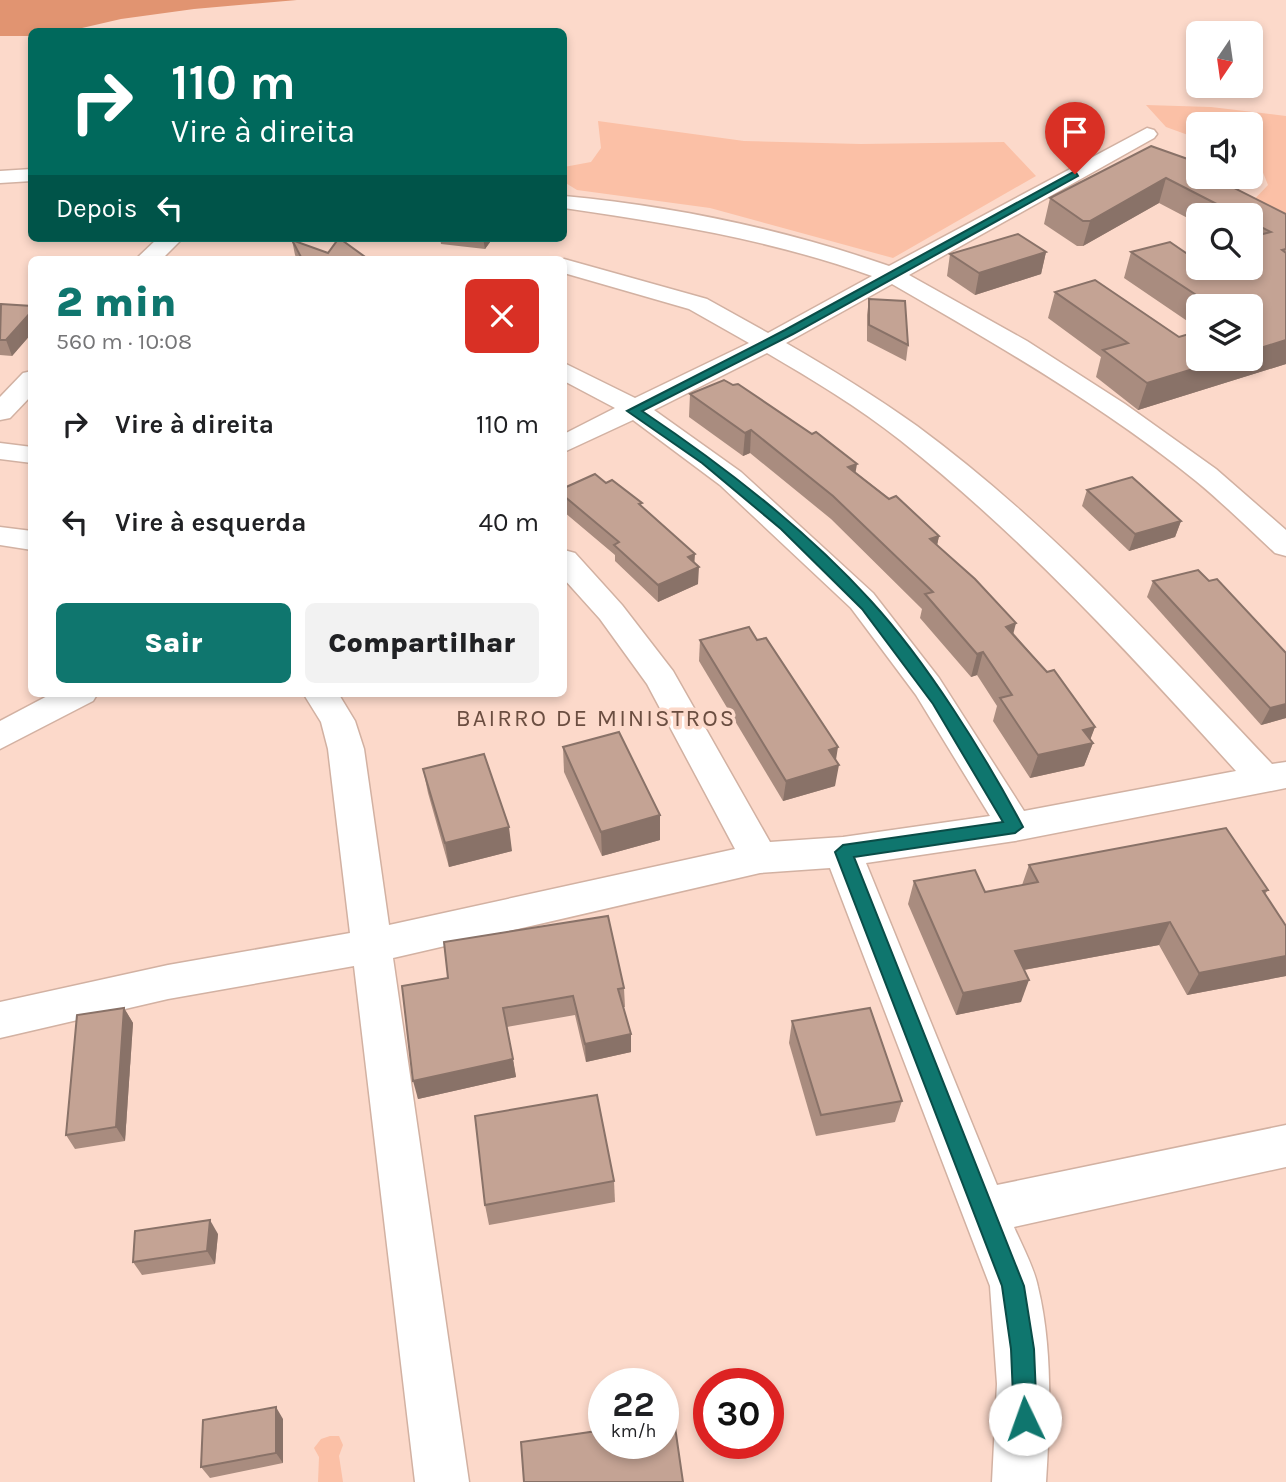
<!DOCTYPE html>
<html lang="pt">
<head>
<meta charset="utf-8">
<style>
	body { margin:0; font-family:Karla,sans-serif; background:#f2f2f2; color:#202124; height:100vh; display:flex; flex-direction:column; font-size:26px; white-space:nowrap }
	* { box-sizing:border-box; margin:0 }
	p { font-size:23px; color:#757577 }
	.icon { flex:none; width:38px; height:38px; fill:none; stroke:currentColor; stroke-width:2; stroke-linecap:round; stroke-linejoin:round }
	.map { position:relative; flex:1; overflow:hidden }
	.details { position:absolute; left:28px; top:256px; width:539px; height:441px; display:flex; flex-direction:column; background:#fff; border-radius:10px; box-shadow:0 4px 10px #0003 }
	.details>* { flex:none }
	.hud { position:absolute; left:28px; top:28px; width:539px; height:214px; border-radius:10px; box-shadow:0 4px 10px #0003; background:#00695c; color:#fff; overflow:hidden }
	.needle { width:46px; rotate:193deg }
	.tools { position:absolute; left:1186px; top:21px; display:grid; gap:14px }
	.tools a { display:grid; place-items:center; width:77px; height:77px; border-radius:10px; background:#fff; box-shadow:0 4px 10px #0003; font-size:35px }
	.speed { position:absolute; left:588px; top:1368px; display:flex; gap:14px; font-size:35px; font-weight:700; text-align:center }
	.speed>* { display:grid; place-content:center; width:91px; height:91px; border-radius:50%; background:#fff; box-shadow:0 4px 10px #0003; line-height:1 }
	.speed small { font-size:18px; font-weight:400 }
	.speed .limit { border:10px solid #d22; background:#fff; color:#111 }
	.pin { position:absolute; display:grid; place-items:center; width:60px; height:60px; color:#fff; margin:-72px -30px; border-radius:50% 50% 50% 0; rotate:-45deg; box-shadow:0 0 7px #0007 }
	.pin .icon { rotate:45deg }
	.me { position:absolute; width:77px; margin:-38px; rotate:357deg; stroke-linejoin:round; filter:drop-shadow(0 0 5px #0008) }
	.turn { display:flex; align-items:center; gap:24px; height:147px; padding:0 28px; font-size:32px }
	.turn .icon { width:91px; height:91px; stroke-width:2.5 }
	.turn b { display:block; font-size:49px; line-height:60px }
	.then { display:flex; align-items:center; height:66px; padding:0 28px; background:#0003; gap:14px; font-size:26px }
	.round { display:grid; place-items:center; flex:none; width:74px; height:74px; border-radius:10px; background:#f2f2f2 }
	.overview { display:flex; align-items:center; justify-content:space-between; height:119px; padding:0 28px }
	h1 { font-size:42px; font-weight:800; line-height:52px; color:#0f766e }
	.button { display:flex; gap:14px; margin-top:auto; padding:14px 28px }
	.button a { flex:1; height:80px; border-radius:10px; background:#0f766e; color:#fff; font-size:28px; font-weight:800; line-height:80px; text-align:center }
	.button a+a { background:#f2f2f2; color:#202124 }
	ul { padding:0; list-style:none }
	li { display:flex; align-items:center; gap:21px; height:98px; padding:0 28px }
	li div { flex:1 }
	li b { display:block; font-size:26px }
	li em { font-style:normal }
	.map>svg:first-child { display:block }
</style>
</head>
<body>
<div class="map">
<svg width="1286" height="1482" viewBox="0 0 1286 1482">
	<rect width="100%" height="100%" fill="#fcd9ca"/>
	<!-- green -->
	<g fill="#fbc0a6">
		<path d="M1146,105L1211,107L1286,116V231L1245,209L1268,185L1258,160L1251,158V124H1199V139L1166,127Z"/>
		<path d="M598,121L744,141L861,144L1004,142L1036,176L893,258L710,208L577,190L564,182V167L591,162L601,148Z"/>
		<path d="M330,1436H339L343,1445L339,1456L343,1482H318L319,1457L314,1448L321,1439Z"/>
	</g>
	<!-- water -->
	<path fill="#e19471" d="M0,0H297L194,9L121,19L69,31L32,32L31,36H0Z"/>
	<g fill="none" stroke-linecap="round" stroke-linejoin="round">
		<defs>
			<g id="street">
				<path d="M1147,128L1154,130L1157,134L1154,138L909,275L1027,341L1125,404L1216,469L1286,530V556L1275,553C1249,529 1224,504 1196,481C1102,405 996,344 892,284L786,343C831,369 875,396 917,426C1049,523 1160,646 1272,764L1286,762V788L1015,841L866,863L997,1185L1286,1125V1167L1014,1227C1022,1246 1034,1267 1038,1287C1053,1349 1050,1419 1046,1482H992L997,1384L990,1286L830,868L760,873L393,958L469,1482H415L354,966L168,999L0,1038V1002L168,965L350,933L328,749L321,722L303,693H338L355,721L364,749L389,925L735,849L647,684L600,619L564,579V550L575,553L622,605L673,671L770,842L843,837L990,816L916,695L851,608L720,485L633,420L564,452V434L615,408L564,381V363L635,398L749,343L689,309L564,273V259L707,299L768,333L872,276C772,240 668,223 564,208V196C673,206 786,230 889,266ZM767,353C813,380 858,407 900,440C1024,538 1130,654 1236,771L1024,811L939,678L873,593L741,472L654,410Z"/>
				<path d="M32,169V181L0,183V171Z"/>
				<path d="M158,238H183L162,259H136Z"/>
				<path d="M32,371V395L10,418L0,420V397L23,373Z"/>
				<path d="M0,443L32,447V463L0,459Z"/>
				<path d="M0,527L32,531V550L0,545Z"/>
				<path d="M53,693H98L93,701L0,749V721Z"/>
			</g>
		</defs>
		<!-- street casing -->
		<use href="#street" stroke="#d2b1a2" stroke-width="3"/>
		<!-- street -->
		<use href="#street" fill="#fff" fill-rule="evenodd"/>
	</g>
	<!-- wall -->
	<g fill="#a98c7f">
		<path d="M1151,146L1286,214V364L1138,410L1096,377L1101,357L1048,318L1055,292L1199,359L1251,306H1199V329L1124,278L1131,252L1189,255L1251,268V215H1199V224L1159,203L1083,246H1077L1044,224L1050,198Z"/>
		<path d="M440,238H493L485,249L441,244Z"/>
		<path d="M292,240L328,253L368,259H297L295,255Z"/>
		<path d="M1046,252L1041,274L975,295L947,276L950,254Z"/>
		<path d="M869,299L908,345L906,361L867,341V315Z"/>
		<path d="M0,305L32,306V333L12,356L0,355Z"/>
		<path d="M690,394L855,472L939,536L937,545L1095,727L1090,739L1093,743L1084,766L1030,778L993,721L997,706L977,675L971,677L920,618L922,609L831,519L750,453L743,456L689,417Z"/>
		<path d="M606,483L642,507L694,563L698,584L658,602L615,561V555L564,512V488Z"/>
		<path d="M1087,490L1181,521L1175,537L1129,551L1082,506Z"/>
		<path d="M1153,581H1209L1286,718L1261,725L1147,597Z"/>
		<path d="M700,640L836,761L835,786L783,801L699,661Z"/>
		<path d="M563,747L660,840L602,856L564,772Z"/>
		<path d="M423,769L512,851L449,867L428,793Z"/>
		<path d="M1029,865L1268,890L1265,894L1286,926V976L1187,995L1159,945L1024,970L1021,1002L956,1015L908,904L914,881L985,892L1022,885Z"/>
		<path d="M402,986L624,988L625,1007H623L631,1052L586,1062L575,1015L507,1027L516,1077L418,1099Z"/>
		<path d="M124,1008L133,1023L125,1141L75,1149L66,1135Z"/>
		<path d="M792,1021L902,1101L895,1122L816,1136L789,1043Z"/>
		<path d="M614,1181L615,1202L489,1225L485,1205Z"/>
		<path d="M218,1234L215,1264L142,1275L133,1262Z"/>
		<path d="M283,1419V1463L210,1478L201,1467Z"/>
	</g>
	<!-- shaded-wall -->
	<g fill="#897268">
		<path d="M1166,178L1159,203L1083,246L1090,221Z"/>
		<path d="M1242,178L1234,203L1230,186Z"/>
		<path d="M483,238H493L485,249Z"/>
		<path d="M1046,252L1041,274L975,295L979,273Z"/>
		<path d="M32,311V333L12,356L6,340Z"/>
		<path d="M1286,340V364L1138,410L1147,383L1226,359H1251V351Z"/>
		<path d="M751,430L750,453L743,456L745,433Z"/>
		<path d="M857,464L853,487L848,467Z"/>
		<path d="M1181,521L1175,537L1129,551L1135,534Z"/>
		<path d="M939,536L934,559L930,539Z"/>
		<path d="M695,554L694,569L699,567L698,584L658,602V585L688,557Z"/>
		<path d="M1016,623L1010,647L1006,627Z"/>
		<path d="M983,652L977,675L971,677L977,654Z"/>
		<path d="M1286,704V718L1261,725L1270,708Z"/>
		<path d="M1095,727L1089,743H1093L1084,766L1030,778L1038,755L1083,730Z"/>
		<path d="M838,747L835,766L839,765L835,786L783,801L786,781L829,750Z"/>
		<path d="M660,815V840L602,856L601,832Z"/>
		<path d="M509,827L512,851L449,867L445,843Z"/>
		<path d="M1170,922L1159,945L1007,973L1015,951Z"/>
		<path d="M1286,956V976L1187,995L1199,973Z"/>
		<path d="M1029,980L1021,1002L956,1015L963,993Z"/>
		<path d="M124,1008L133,1023L125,1141L116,1127Z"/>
		<path d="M631,1034V1052L586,1062L585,1044Z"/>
		<path d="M513,1059L516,1077L418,1099L413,1081Z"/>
		<path d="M210,1220L218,1234L215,1264L207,1251Z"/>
		<path d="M276,1407L283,1419V1463L276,1453Z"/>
	</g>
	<!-- building -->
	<g fill="#c4a394" stroke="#897268" stroke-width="2">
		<path d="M1151,146L1199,163V177H1237L1242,178L1230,186L1286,214V249L1282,250L1286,253V340L1251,351V306H1213L1131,252L1170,242L1189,255L1199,252V268H1251V237L1271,232L1251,222V215H1238L1166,178L1090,221H1083L1050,198Z"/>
		<path d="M1018,234L1046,252L979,273L950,254Z"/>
		<path d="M339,238L368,259H302L292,240L328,253Z"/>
		<path d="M1095,280L1179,337L1199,331V359H1226L1147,383L1103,350L1128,343L1055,292Z"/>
		<path d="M869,299L905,301L908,345L869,325Z"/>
		<path d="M1,304L32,306V311L6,340H0Z"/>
		<path d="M724,380L733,385L738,384L812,434L816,432L857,464L848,467L889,499L896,496L939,536L930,539L975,579L1016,623L1006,627L1047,672L1054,670L1095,727L1083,730L1093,743L1038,755L1000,698L1012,695L983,652L977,654L925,594L933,592L833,496L751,430L745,433L690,394Z"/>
		<path d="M595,474L606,483L612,480L642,503L639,504L695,554L688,557L699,567L658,585L614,545L619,542L564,496V488Z"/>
		<path d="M1132,477L1181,521L1135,534L1087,490Z"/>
		<path d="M1198,570L1209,581L1217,579L1286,653V704L1270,708L1153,581Z"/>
		<path d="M749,627L757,640L766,638L838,747L829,750L839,765L786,781L700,640Z"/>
		<path d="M619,732L660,815L601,832L563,747Z"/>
		<path d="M484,754L509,827L445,843L423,769Z"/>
		<path d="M1226,828L1268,890L1263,891L1286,926V956L1199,973L1170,922L1015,951L1029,980L963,993L914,881L975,870L985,892L1038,882L1029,865Z"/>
		<path d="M608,916L624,988L618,989L631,1034L585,1044L573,996L503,1008L513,1059L413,1081L402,986L448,978L444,942Z"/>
		<path d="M124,1008L116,1127L66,1135L77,1015Z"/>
		<path d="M870,1008L902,1101L821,1115L792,1021Z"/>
		<path d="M597,1095L614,1181L485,1205L475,1116Z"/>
		<path d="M210,1220L207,1251L133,1262L135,1231Z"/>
		<path d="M276,1407V1453L201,1467L203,1420Z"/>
		<path d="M674,1420L683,1482H524L521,1442L604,1430V1444H663V1421Z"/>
	</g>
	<!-- route -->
	<path fill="#0f766e" stroke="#0a4d48" stroke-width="2" d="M1075,171L1078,176L793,334L642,411C724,466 805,528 871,601C926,661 985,755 1023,827L1015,833L854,857L1024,1286L1034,1349L1037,1419L1034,1427L1025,1431L1017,1427L1014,1419L1011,1349L1002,1286L835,852L843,845L1003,822L933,704L862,609L781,529L702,463L627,411L785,330Z"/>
	<g text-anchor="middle" stroke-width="7" stroke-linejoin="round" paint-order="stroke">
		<!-- neighbourhood labels -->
		<g font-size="24" letter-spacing="2" fill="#6b4e41" stroke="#fcd9ca">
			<text x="596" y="726">BAIRRO DE MINISTROS</text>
		</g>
	</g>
</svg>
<div class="tools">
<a><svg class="needle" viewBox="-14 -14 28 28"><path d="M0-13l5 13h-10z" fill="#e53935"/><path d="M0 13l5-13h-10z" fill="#757577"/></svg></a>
<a><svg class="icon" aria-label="sound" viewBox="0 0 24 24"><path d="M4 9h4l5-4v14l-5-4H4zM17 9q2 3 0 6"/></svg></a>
<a><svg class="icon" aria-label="search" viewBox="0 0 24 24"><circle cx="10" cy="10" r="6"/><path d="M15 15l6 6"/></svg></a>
<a><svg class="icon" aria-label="layers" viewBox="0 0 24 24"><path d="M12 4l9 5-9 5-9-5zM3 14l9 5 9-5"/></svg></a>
</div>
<div class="speed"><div>22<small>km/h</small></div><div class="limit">30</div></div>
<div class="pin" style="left:1075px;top:174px;background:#d93025"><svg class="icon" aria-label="arrive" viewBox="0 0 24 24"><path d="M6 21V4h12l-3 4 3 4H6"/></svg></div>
<svg class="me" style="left:1025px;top:1419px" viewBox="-20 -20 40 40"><circle r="19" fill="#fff"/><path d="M0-13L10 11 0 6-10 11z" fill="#0f766e"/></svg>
<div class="hud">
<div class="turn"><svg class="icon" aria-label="right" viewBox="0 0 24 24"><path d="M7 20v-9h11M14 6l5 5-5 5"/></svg><div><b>110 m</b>Vire à direita</div></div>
<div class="then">Depois<svg class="icon" aria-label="left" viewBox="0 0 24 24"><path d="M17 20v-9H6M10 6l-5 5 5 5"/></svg></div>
</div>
<section class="details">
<div class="overview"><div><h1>2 min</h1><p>560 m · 10:08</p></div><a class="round" style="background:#d93025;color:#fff"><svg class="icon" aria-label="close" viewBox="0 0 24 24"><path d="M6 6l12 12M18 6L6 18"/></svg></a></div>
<ul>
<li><svg class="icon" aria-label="right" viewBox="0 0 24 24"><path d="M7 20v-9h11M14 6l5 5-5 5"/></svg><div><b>Vire à direita</b></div><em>110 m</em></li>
<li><svg class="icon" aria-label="left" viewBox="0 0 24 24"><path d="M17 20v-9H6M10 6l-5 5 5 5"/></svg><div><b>Vire à esquerda</b></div><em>40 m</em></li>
</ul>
<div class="button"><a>Sair</a><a>Compartilhar</a></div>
</section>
</div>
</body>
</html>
